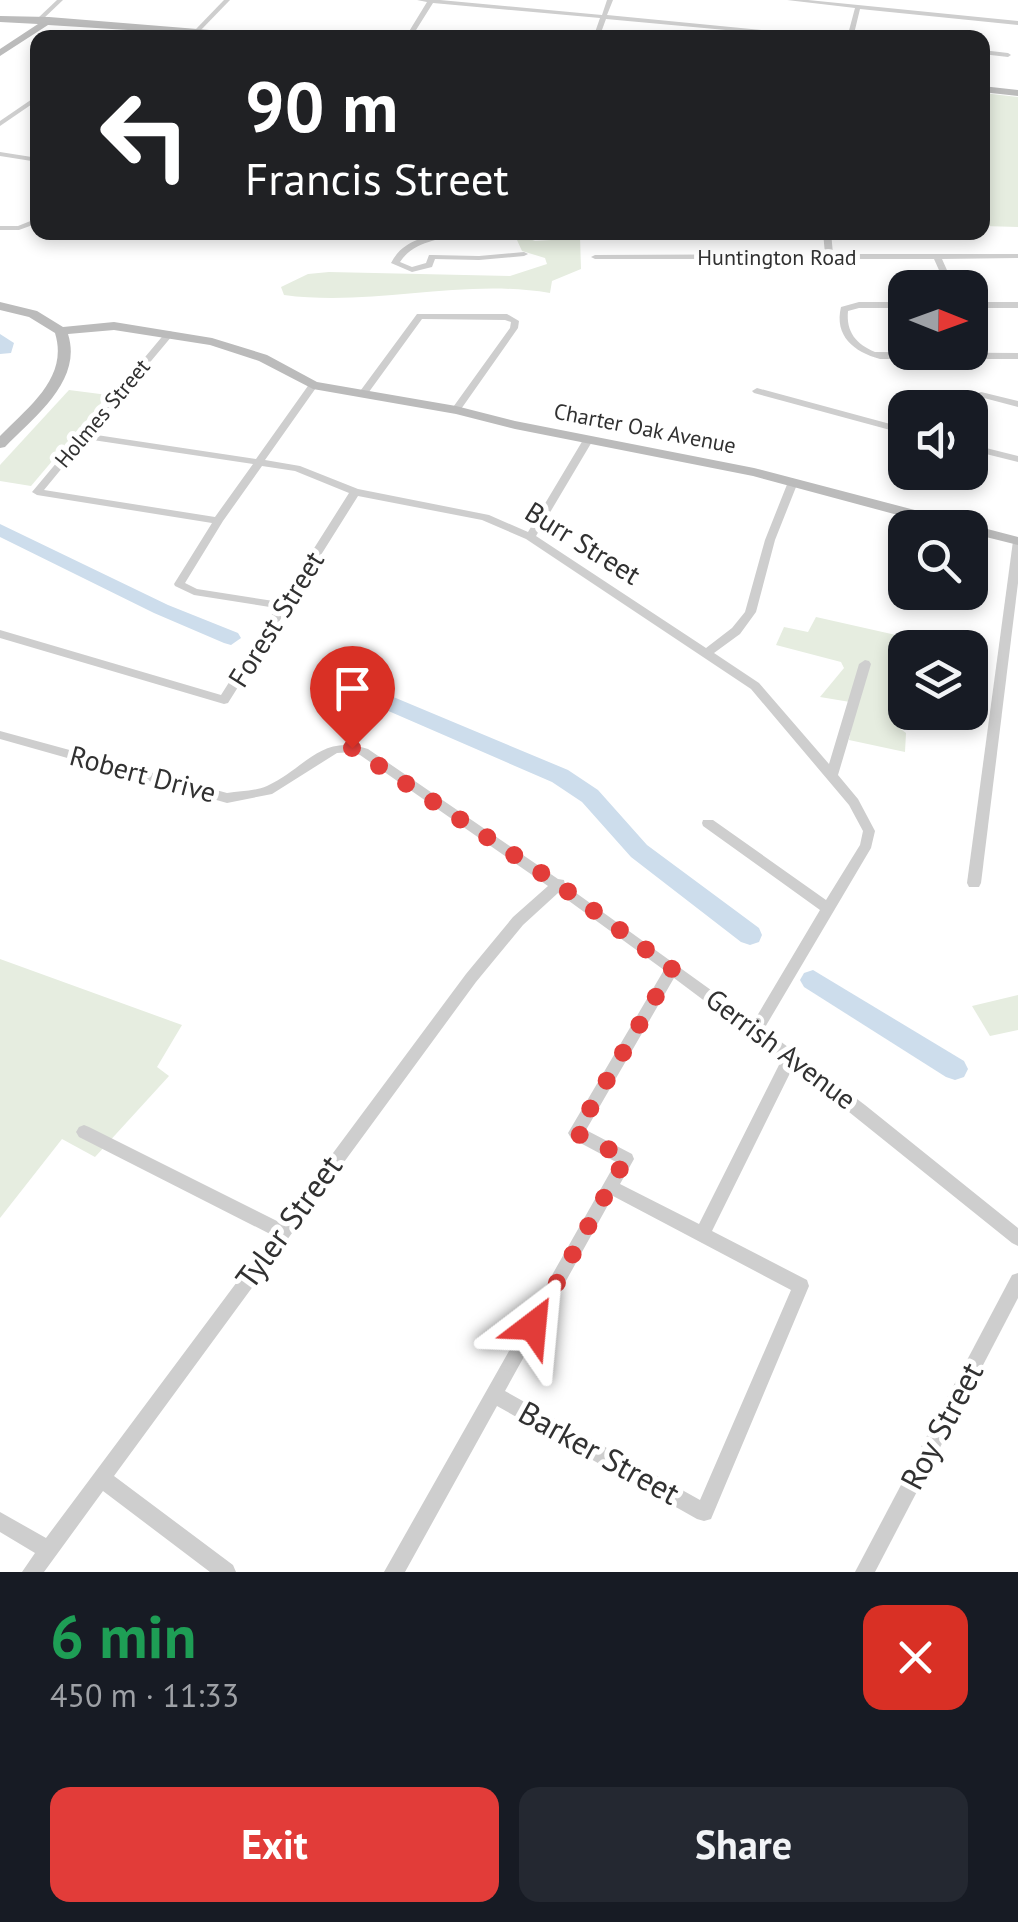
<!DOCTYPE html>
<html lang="en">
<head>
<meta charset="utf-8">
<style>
	body { margin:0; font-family:"PT Sans",sans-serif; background:#242831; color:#f1f3f6; height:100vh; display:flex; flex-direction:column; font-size:38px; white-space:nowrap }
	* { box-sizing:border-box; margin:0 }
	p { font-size:32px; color:#9ea1a6 }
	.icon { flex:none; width:55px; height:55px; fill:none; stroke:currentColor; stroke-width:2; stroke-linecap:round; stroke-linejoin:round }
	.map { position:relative; height:1572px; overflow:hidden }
	.details { display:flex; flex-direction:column; background:#171b24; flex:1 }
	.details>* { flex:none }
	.guide { position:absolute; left:30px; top:30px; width:960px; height:210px; border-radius:20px; box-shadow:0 5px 15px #0003; background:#202124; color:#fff; overflow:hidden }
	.needle { width:65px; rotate:91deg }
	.controls { position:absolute; left:888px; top:270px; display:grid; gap:20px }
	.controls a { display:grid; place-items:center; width:100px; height:100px; border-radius:20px; background:#171b24; box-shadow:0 5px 15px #0003; font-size:50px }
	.pin { position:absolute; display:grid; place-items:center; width:85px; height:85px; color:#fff; margin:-102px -42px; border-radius:50% 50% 50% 0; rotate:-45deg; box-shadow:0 0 10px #0007 }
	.pin .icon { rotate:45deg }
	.me { position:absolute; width:110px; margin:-55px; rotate:29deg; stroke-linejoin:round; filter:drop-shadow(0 0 8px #0008) }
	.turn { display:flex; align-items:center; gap:35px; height:210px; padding:0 50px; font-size:45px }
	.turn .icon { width:130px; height:130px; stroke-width:2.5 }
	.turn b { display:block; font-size:70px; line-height:85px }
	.round { display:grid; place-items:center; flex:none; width:105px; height:105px; border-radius:20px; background:#242831 }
	.headline { display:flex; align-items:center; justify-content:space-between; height:170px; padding:0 50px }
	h1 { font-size:60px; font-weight:700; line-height:75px; color:#1e9e55 }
	.button { display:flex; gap:20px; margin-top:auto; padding:20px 50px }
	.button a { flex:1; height:115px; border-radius:20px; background:#e23c39; color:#fff; font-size:40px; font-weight:700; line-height:115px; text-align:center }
	.button a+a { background:#242831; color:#f1f3f6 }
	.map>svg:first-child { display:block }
</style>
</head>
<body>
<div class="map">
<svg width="1018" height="1572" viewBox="0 0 1018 1572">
	<rect width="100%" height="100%" fill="#fff"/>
	<!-- green -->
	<g fill="#e6ede0">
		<path d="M983,93L1018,97V227L983,226Z"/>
		<path d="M570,233H600L580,237L581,269L552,281L550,293C461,278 373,307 284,295L281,287L308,274L329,272L510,276L547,264L545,258L522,251L517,240L522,236L535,241L568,239Z"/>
		<path d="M69,390L108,395L31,486L0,481V465Z"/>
		<path d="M816,617L927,642L926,647L905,648V712L915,713L913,719L902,718L898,727L906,733L905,752L849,740L856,703L820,697L844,668L841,662L776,645L784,627L808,632Z"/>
		<path d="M0,959L182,1025L157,1067L169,1076L95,1157L62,1139L0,1218Z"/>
		<path d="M1018,995V1030L990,1036L972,1006Z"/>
	</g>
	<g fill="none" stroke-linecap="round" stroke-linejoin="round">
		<!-- river -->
		<g fill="#cdddec" fill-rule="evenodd">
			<path d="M0,334L14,343L11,353L0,354Z"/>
			<path d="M0,524L168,605L238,633L241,638L231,645L224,643L154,613L0,537Z"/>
			<path d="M324,668L568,770L598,790L647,845L759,928L762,935L759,942L750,945L741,942L631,857L582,802L552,782L317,680L314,675L317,670Z"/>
			<path d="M813,970L964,1061L968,1069L964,1077L955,1080L946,1077L804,987L800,980L804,973Z"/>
		</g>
		<!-- street -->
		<g fill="#cecece" fill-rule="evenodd">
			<path d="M57,0H63L42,20H38V18Z"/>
			<path d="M224,0H230L200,31H196V29Z"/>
			<path d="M417,0H440L602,15L607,0H613L607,15L842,38H813L606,19L599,38H593L600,18L433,3L411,38H405L427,2Z"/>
			<path d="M787,0H808L1018,21V25L860,9L853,38H847L855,8Z"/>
			<path d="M134,25L139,26L125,38H118Z"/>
			<path d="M982,50L1008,53L1011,55L1008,57L982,54Z"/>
			<path d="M38,95V100L0,126V121Z"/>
			<path d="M0,152L38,158V162L0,156Z"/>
			<path d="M38,218V223L19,230H0V226H18Z"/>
			<path d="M446,232H465C442,240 414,240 400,262L412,267L426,263L429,255H432L479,256L524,252L528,254L524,256L479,260L435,259L432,267L412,272L391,263C402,241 424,237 446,232Z"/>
			<path d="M823,232H831L833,254H1018V258L942,259L955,288H947L934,259H595L591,257L595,255L825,254Z"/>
			<path d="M859,302H905V308H859L848,311C846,332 856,344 875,352L1018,353V359H880C854,352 834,336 841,307Z"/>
			<rect x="970" y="302" width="48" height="6"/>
			<path d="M417,314H507L519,321L518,328L459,412L456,413L451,410L510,328L511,322L505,320L422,319L366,396L363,397L358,394Z"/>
			<path d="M169,331L172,332V336L90,434L256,459L310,383L313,382L318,385L265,460L300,466L358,489L489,515L528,532L583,440L588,437L591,438L593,440L536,536L706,648L732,628L745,612L765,540L788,482L793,479L798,482L775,540L756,612L740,634L714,653L759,683L829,764L859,664L865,660L869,661L871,664L838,775L858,799L875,831L871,848L764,1029L865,1105L1018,1228V1246L1012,1243L793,1067L712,1231L807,1280L809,1286L711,1519L704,1521L697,1519L497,1406L405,1572H384L616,1162L571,1138L568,1133L664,970L558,893L523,925L476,982L114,1476L233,1565L236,1572H210L103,1491L44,1572H22L35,1553L0,1532V1512L46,1538L272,1235L79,1137L76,1132L79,1127L84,1125L89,1127L281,1223L466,974L513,917L548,886L360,755L352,752L337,753L272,794L227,803L0,739V731L227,793C240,791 255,791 267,786C306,768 321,733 368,749L558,879L564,880L565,885L754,1021L820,910L703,826L702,823L703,820H713L826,900L860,845L863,831L849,805L751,689L526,539L482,520L358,496L228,703L224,704L0,638V630L221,695L276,608L194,595L175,586L174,584L212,523L37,495L32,492L166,332ZM86,439L253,464L215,517L44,490ZM262,466L295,471L349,493L280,602L197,589L185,583L223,521ZM674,978L782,1059L699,1224L620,1184L634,1159L632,1154L586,1130ZM613,1196L791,1290L700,1500L505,1391Z"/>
			<path d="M757,388L905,428V434L754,393L752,391Z"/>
			<path d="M981,392L1018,401V407L984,398L975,416L970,419V408L978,393Z"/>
			<path d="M970,444L1018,456V462L970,450Z"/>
			<path d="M1018,538V583L981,883L979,887H969L967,883L1013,541Z"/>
			<path d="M1018,1273V1298L875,1572H855L1012,1275Z"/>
		</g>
		<!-- secondary -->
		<g fill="#bbb" fill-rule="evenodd">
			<path d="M0,16L49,17L310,38H256L48,25L0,56V49L38,24L0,22Z"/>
			<path d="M982,86L1018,90V96L982,92Z"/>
			<path d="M0,302L37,311L63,327L114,322L212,338L267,355L317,382L456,406L515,421L754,468L1018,537V545L970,533V528H946L753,476L515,429L456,414L313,389L259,361L210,345L114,330L68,334C83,381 34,417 5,447L0,448V436C28,407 69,378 55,333L29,317L0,310Z"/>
		</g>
	</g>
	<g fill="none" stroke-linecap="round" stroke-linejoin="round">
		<!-- route -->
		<path stroke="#e23c39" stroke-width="18" stroke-dasharray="0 32.4" d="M352,748L558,884L672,969L576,1133L626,1158L533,1326"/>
	</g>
	<g text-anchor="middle" stroke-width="10" stroke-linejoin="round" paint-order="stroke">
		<!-- far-street labels -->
		<g font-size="22" fill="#313131" stroke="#fff">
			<text x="777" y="265">Huntington Road</text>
			<text transform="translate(102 413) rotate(-50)" y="8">Holmes Street</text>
			<text transform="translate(645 428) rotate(11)" y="8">Charter Oak Avenue</text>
		</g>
		<!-- street labels -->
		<g font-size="28" fill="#313131" stroke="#fff">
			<text transform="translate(583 543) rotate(32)" y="10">Burr Street</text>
			<text transform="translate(276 619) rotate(-58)" y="10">Forest Street</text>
			<text transform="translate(143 774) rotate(15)" y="10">Robert Drive</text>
			<text transform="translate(781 1049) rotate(37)" y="10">Gerrish Avenue</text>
		</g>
		<!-- near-street labels -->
		<g font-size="32" fill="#313131" stroke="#fff">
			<text transform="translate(289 1222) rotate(-54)" y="11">Tyler Street</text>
			<text transform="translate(942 1426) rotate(-62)" y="11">Roy Street</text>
			<text transform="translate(599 1453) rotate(29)" y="11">Barker Street</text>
		</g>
	</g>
</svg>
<div class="controls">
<a><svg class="needle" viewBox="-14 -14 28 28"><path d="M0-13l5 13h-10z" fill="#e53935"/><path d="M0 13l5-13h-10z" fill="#9ea1a6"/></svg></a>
<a><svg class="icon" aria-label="sound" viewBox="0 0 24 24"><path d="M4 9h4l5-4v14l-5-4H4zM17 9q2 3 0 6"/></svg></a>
<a><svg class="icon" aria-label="search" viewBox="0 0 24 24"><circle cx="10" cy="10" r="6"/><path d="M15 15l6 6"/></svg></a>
<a><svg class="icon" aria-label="layers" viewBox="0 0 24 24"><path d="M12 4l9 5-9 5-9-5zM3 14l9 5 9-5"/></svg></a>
</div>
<div class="pin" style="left:352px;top:748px;background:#d93025"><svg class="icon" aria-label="arrive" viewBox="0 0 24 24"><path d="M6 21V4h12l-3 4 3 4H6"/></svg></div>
<svg class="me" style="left:533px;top:1326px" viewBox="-20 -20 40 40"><path d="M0-17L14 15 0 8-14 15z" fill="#e23c39" stroke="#fff" stroke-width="4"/></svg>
<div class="guide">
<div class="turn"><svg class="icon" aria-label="left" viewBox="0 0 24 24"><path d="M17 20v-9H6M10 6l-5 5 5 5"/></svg><div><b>90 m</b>Francis Street</div></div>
</div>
</div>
<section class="details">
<div class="headline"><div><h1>6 min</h1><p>450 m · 11:33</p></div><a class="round" style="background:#d93025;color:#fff"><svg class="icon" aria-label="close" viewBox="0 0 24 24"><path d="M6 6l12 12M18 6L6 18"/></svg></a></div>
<div class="button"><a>Exit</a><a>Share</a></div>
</section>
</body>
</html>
